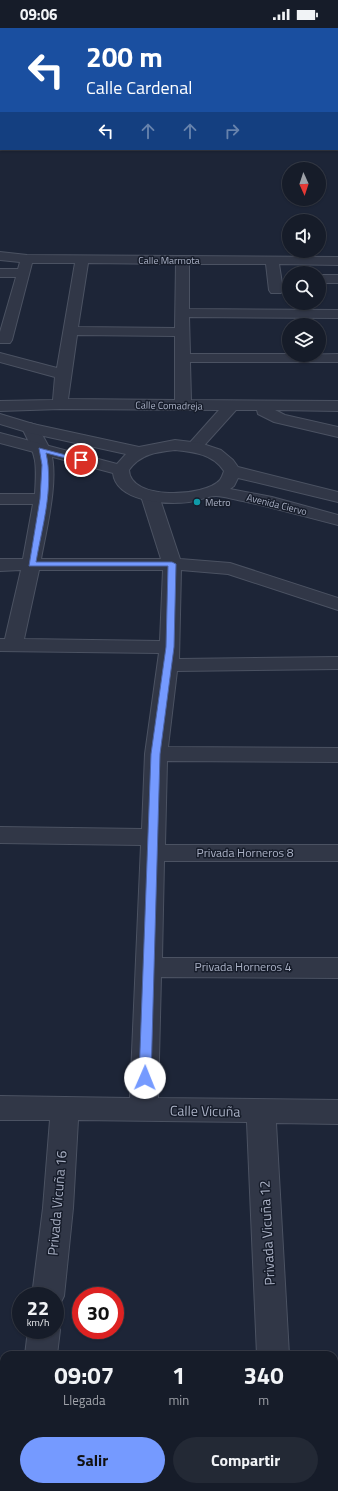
<!DOCTYPE html>
<html lang="es">
<head>
<meta charset="utf-8">
<style>
	body { margin:0; font-family:"Titillium Web",sans-serif; background:#232935; color:#f1f3f6; height:100vh; display:flex; flex-direction:column; font-size:15px; white-space:nowrap }
	* { box-sizing:border-box; margin:0 }
	p { font-size:13px; color:#9ea1a8 }
	.icon { flex:none; width:22px; height:22px; fill:none; stroke:currentColor; stroke-width:2; stroke-linecap:round; stroke-linejoin:round }
	.map { position:relative; flex:1; overflow:hidden }
	.drawer { position:absolute; left:0px; top:1323px; width:338px; height:140px; display:flex; flex-direction:column; background:#161c29; border-radius:12px 12px 0 0; box-shadow:0 1px 3px #0004,0 0 0 1px #353a46 }
	.drawer>* { flex:none }
	.guide { position:absolute; left:0px; top:0px; width:338px; height:122px; box-shadow:0 1px 3px #0004,0 0 0 1px #353a46; background:#1a4fa0; color:#fff; overflow:hidden }
	.needle { width:26px; rotate:177deg }
	.fabs { position:absolute; left:282px; top:134px; display:grid; gap:8px }
	.fabs a { display:grid; place-items:center; width:44px; height:44px; border-radius:50%; background:#161c29; box-shadow:0 1px 3px #0004,0 0 0 1px #353a46; font-size:20px }
	.speed { position:absolute; left:12px; top:1259px; display:flex; gap:8px; font-size:20px; font-weight:700; text-align:center }
	.speed>* { display:grid; place-content:center; width:52px; height:52px; border-radius:50%; background:#161c29; box-shadow:0 1px 3px #0004,0 0 0 1px #353a46; line-height:1 }
	.speed small { font-size:10px; font-weight:400 }
	.speed .limit { border:6px solid #d22; background:#fff; color:#111 }
	.pin { position:absolute; display:grid; place-items:center; width:34px; height:34px; color:#fff; margin:-17px; border:2px solid #fff; border-radius:50%; box-shadow:0 1px 4px #0007 }
	.me { position:absolute; width:44px; margin:-22px; rotate:1deg; stroke-linejoin:round; filter:drop-shadow(0 0 3px #0008) }
	.turn { display:flex; align-items:center; gap:14px; height:84px; padding:0 20px; font-size:18px }
	.turn .icon { width:52px; height:52px; stroke-width:2.5 }
	.turn b { display:block; font-size:28px; line-height:34px }
	.lanes { display:flex; align-items:center; height:38px; padding:0 20px; background:#0003; justify-content:center; gap:20px; direction:ltr }
	.lanes .off { opacity:.35 }
	.eta { display:flex; justify-content:space-evenly; align-items:center; height:68px; text-align:center }
	.eta b { font-size:24px; font-weight:700; line-height:28px }
	.action { display:flex; gap:8px; margin-top:auto; padding:8px 20px }
	.action a { flex:1; height:46px; border-radius:24px; background:#759aff; color:#111; font-size:16px; font-weight:700; line-height:46px; text-align:center }
	.action a+a { background:#232935; color:#f1f3f6 }
	.status { display:flex; justify-content:space-between; align-items:center; height:28px; padding:0 20px; background:#161c29; direction:ltr }
	.status svg { height:11px; fill:currentColor }
	.map>svg:first-child { display:block }
</style>
</head>
<body>
<div class="status"><b>09:06</b><svg viewBox="0 0 49 12"><path d="M0 12V9h3v3zM5 12V6h3v6zM10 12V3h3v9zM15 12V0h3v12zM26 1h20v11H26zM47 4h2v5h-2z"/></svg></div>
<div class="map">
<svg width="338" height="1463" viewBox="0 0 338 1463">
	<rect width="100%" height="100%" fill="#1d2537"/>
	<g fill="none" stroke-linecap="round" stroke-linejoin="round">
		<defs>
			<g id="minor">
				<path d="M0,224L27,227L338,229V237L279,236L283,262L281,265H271L269,262L266,236H189V281L338,282V290L189,289L190,326H289V327L338,326V334H190L191,372L338,373V383L275,382L285,387L338,399V409L274,394L258,386L257,382H236L200,422L194,424L188,422L186,419L219,382L60,381L0,383V373L53,372L55,349L0,334V325L57,340L75,235H32L12,312L10,315H0V304L16,249H0V241H18L20,234L0,232ZM88,235L176,236L175,300L78,299ZM77,307L175,308V372L68,371Z"/>
				<rect x="319" y="247" width="19" height="8"/>
				<path d="M30,395L36,397L38,400C42,407 47,414 50,422C60,448 46,503 41,531H161L141,468L144,464L150,463L156,464L159,468L180,531L230,535L338,570V582L228,546L181,542L179,631L338,629V641L177,643L168,719L338,720V734L167,733L165,817H338V833H164L162,930H338V950L161,949L158,1070L338,1072V1096L276,1095L289,1327H257L247,1094L78,1092L73,1180L64,1268L59,1278L55,1280V1268H32L43,1180L50,1092H0V1068L130,1070L141,817L0,815V799L142,801L145,726L159,625L0,623V611H5L21,542L0,543V531H23L33,476H0V466H35C37,434 37,429 22,400L24,397ZM39,542H163L160,613L24,611Z"/>
				<path d="M55,1291L60,1302L57,1327H25L28,1302H55Z"/>
			</g>
			<path id="tertiary" d="M0,386L33,396L139,419L175,412L200,415L221,422L233,432L238,439L338,464V474L238,450L234,458L230,461L272,469L338,487V497C306,489 275,480 243,473C235,472 224,468 216,468C207,468 198,473 189,474C167,477 116,474 113,445L0,415V405L117,436L126,426L30,405L0,396ZM175,422C194,424 213,426 224,443C223,446 222,449 220,452C205,469 130,473 129,442C140,426 157,424 175,422Z"/>
			<g id="secondary">
				<path d="M337,85H338L337,92Z"/>
				<rect x="0" y="111" width="1" height="6"/>
			</g>
			<rect id="trunk" x="337" y="92" width="1" height="6"/>
		</defs>
		<!-- minor casing -->
		<use href="#minor" stroke="#4b5262" stroke-width="2"/>
		<!-- tertiary casing -->
		<use href="#tertiary" stroke="#4b5262" stroke-width="2"/>
		<!-- secondary casing -->
		<use href="#secondary" stroke="#4b5262" stroke-width="2"/>
		<!-- trunk casing -->
		<use href="#trunk" stroke="#383f4e" stroke-width="2"/>
		<!-- minor -->
		<use href="#minor" fill="#313747" fill-rule="evenodd"/>
		<!-- tertiary -->
		<use href="#tertiary" fill="#313747" fill-rule="evenodd"/>
		<!-- secondary -->
		<use href="#secondary" fill="#3e455a" fill-rule="evenodd"/>
		<!-- trunk -->
		<use href="#trunk" fill="#5e5e5a" fill-rule="evenodd"/>
	</g>
	<!-- route -->
	<path fill="#759aff" stroke="#4c64a6" d="M39,420L85,432L81,434L46,425C54,460 42,499 36,534H172L176,536L174,619L160,726L151,1050L149,1054H141L139,1050L151,726L166,619L168,538H29L40,471L42,437Z"/>
	<!-- markers -->
	<circle fill="#0f9aa8" stroke="#171d2b" stroke-width="1.5" cx="197" cy="474" r="4"/>
	<g text-anchor="middle" stroke-width="3" stroke-linejoin="round" paint-order="stroke">
		<!-- far-street labels -->
		<g font-size="10" fill="#aab1c5" stroke="#171d2b">
			<text x="169" y="236">Calle Marmota</text>
			<text transform="translate(169 377) rotate(1)" y="4">Calle Comadreja</text>
			<text transform="translate(277 476) rotate(14)" y="4">Avenida Ciervo</text>
		</g>
		<!-- far-poi labels -->
		<g font-size="10" fill="#aab1c5" stroke="#171d2b" text-anchor="start">
			<text x="205" y="478">Metro</text>
		</g>
		<!-- street labels -->
		<g font-size="12" fill="#aab1c5" stroke="#171d2b">
			<text x="245" y="829">Privada Horneros 8</text>
			<text x="243" y="943">Privada Horneros 4</text>
		</g>
		<!-- near-street labels -->
		<g font-size="14" fill="#aab1c5" stroke="#171d2b">
			<text transform="translate(205 1083) rotate(1)" y="5">Calle Vicuña</text>
			<text transform="translate(57 1175) rotate(-85)" y="5">Privada Vicuña 16</text>
			<text transform="translate(267 1205) rotate(-93)" y="5">Privada Vicuña 12</text>
		</g>
	</g>
</svg>
<div class="fabs">
<a><svg class="needle" viewBox="-14 -14 28 28"><path d="M0-13l5 13h-10z" fill="#e53935"/><path d="M0 13l5-13h-10z" fill="#9ea1a8"/></svg></a>
<a><svg class="icon" aria-label="sound" viewBox="0 0 24 24"><path d="M4 9h4l5-4v14l-5-4H4zM17 9q2 3 0 6"/></svg></a>
<a><svg class="icon" aria-label="search" viewBox="0 0 24 24"><circle cx="10" cy="10" r="6"/><path d="M15 15l6 6"/></svg></a>
<a><svg class="icon" aria-label="layers" viewBox="0 0 24 24"><path d="M12 4l9 5-9 5-9-5zM3 14l9 5 9-5"/></svg></a>
</div>
<div class="speed"><div>22<small>km/h</small></div><div class="limit">30</div></div>
<div class="pin" style="left:81px;top:432px;background:#d93025"><svg class="icon" aria-label="arrive" viewBox="0 0 24 24"><path d="M6 21V4h12l-3 4 3 4H6"/></svg></div>
<svg class="me" style="left:145px;top:1050px" viewBox="-20 -20 40 40"><circle r="19" fill="#fff"/><path d="M0-13L10 11 0 6-10 11z" fill="#759aff"/></svg>
<div class="guide">
<div class="turn"><svg class="icon" aria-label="left" viewBox="0 0 24 24"><path d="M17 20v-9H6M10 6l-5 5 5 5"/></svg><div><b>200 m</b>Calle Cardenal</div></div>
<div class="lanes"><svg class="icon" aria-label="left" viewBox="0 0 24 24"><path d="M17 20v-9H6M10 6l-5 5 5 5"/></svg><svg class="icon off" aria-label="ahead" viewBox="0 0 24 24"><path d="M12 20V5M6 11l6-6 6 6"/></svg><svg class="icon off" aria-label="ahead" viewBox="0 0 24 24"><path d="M12 20V5M6 11l6-6 6 6"/></svg><svg class="icon off" aria-label="right" viewBox="0 0 24 24"><path d="M7 20v-9h11M14 6l5 5-5 5"/></svg></div>
</div>
<section class="drawer">
<div class="eta">
<div><b>09:07</b><p>Llegada</p></div>
<div><b>1</b><p>min</p></div>
<div><b>340</b><p>m</p></div>
</div>
<div class="action"><a>Salir</a><a>Compartir</a></div>
</section>
</div>
</body>
</html>
